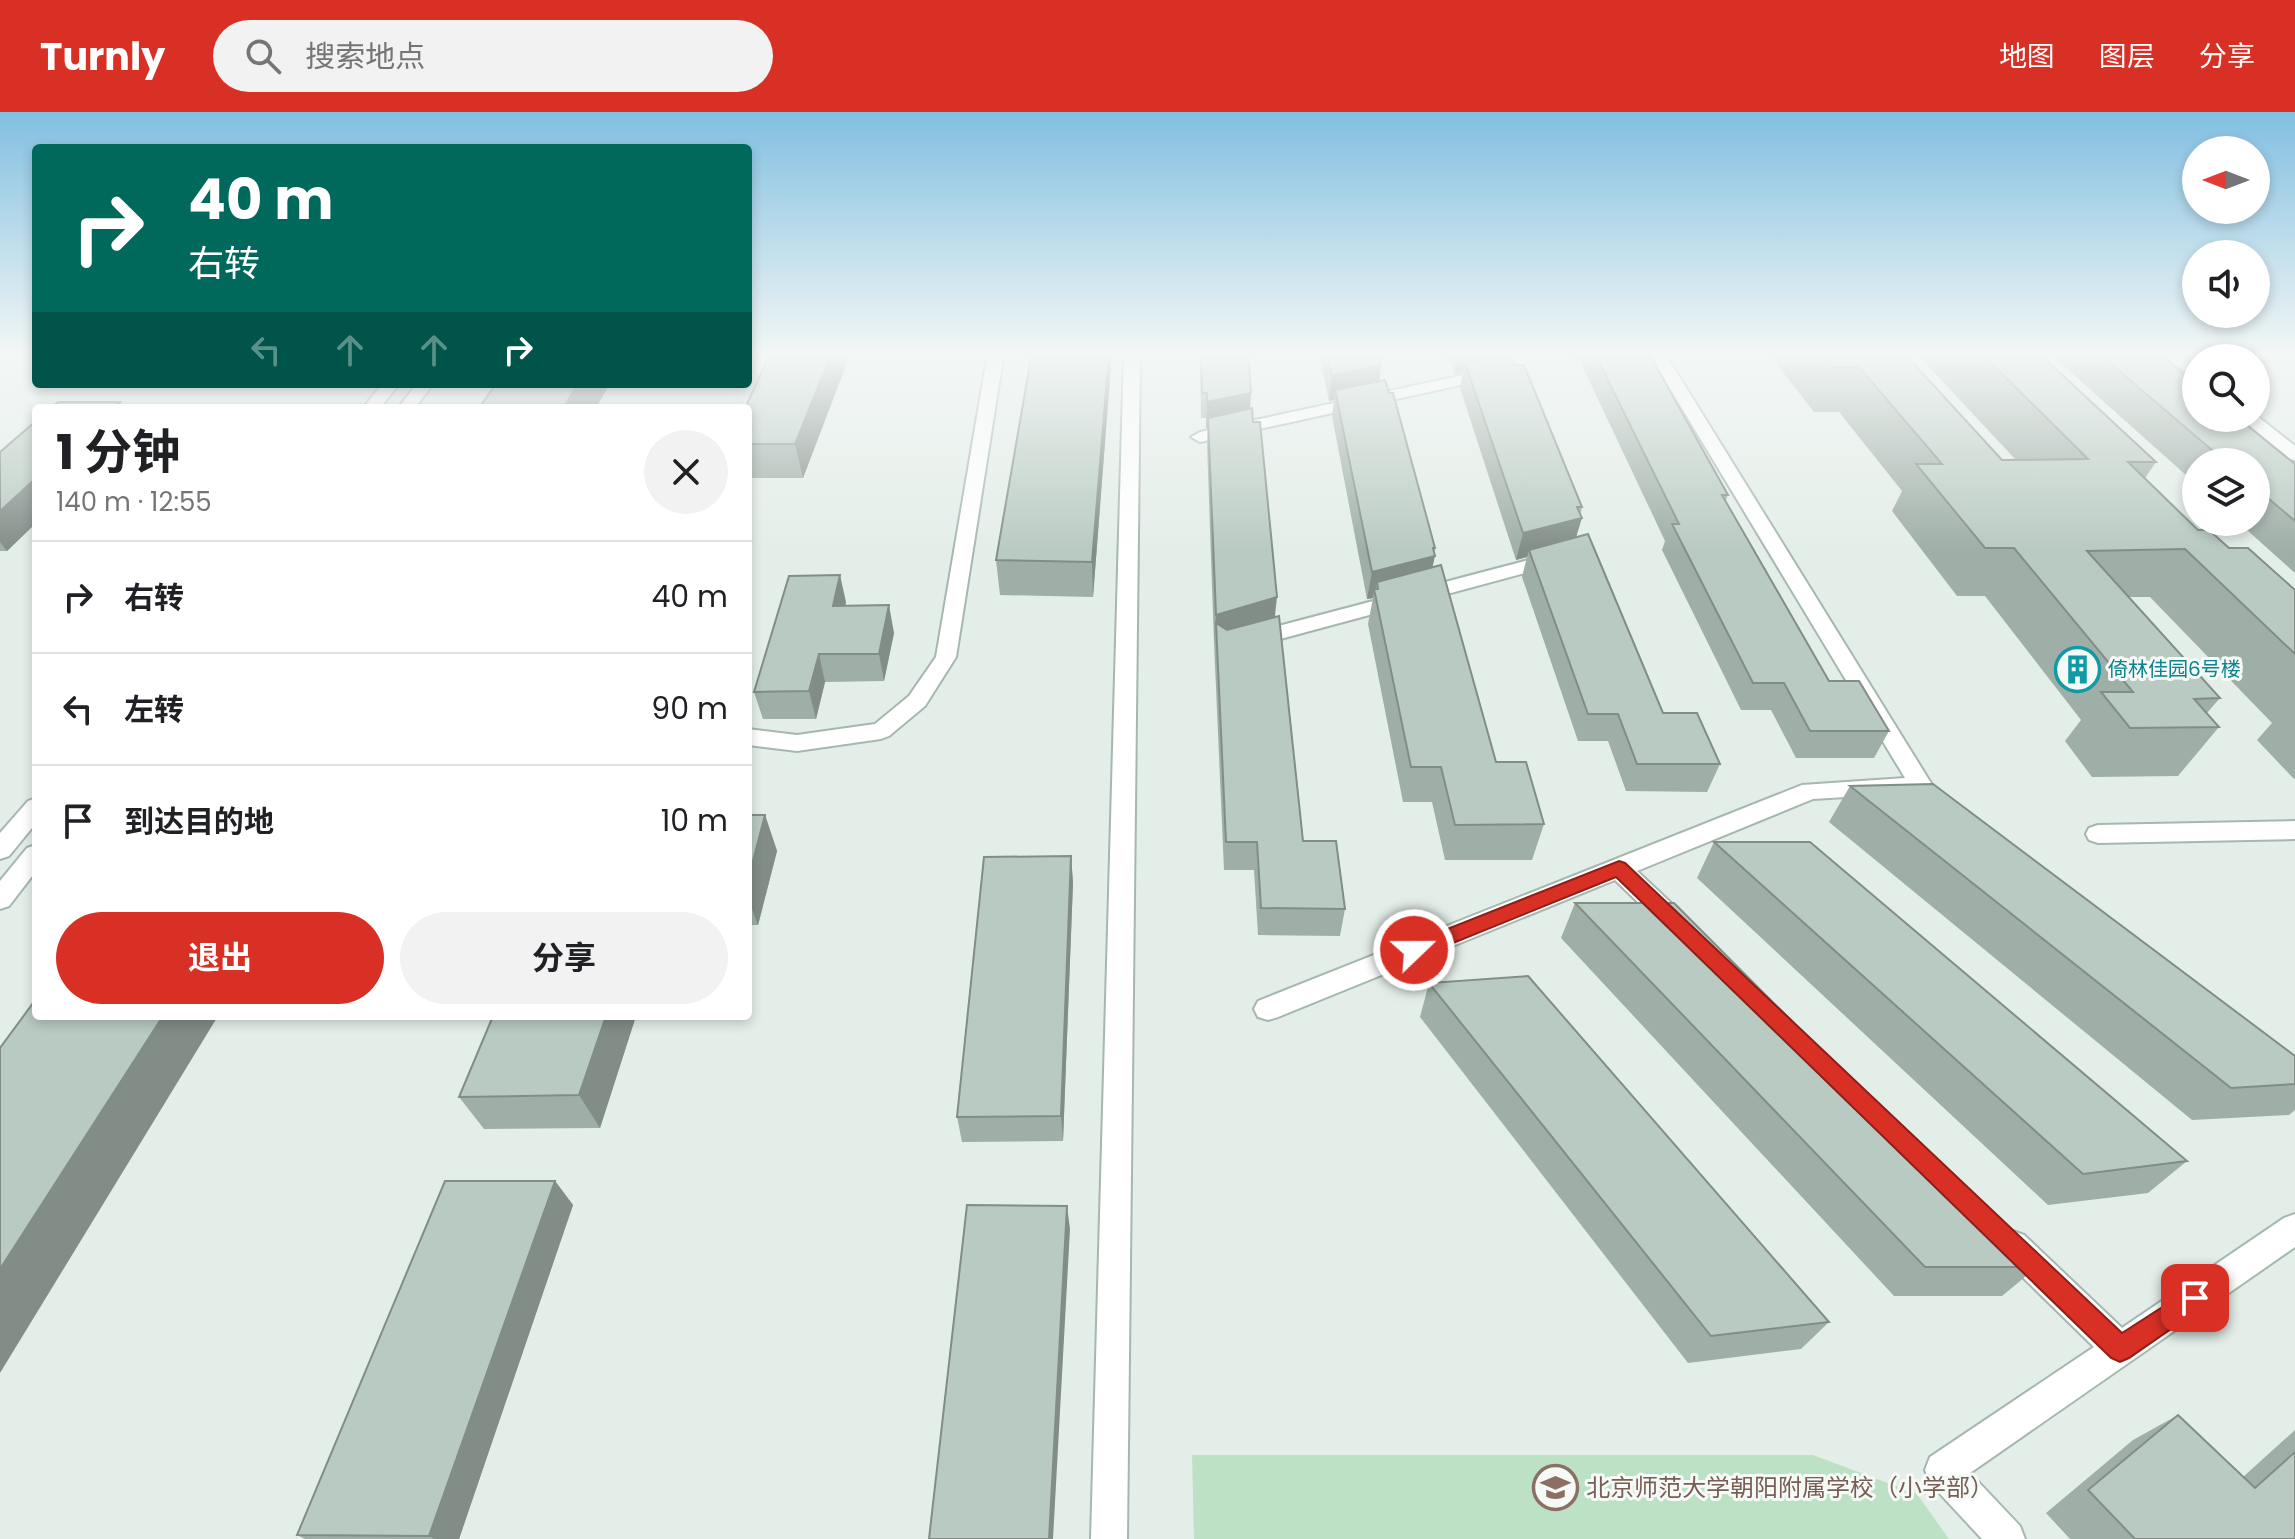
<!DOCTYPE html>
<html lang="zh">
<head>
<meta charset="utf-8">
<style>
	body { margin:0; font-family:Poppins,"Noto Sans SC",sans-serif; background:#f2f2f2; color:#202124; height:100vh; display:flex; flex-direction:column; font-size:30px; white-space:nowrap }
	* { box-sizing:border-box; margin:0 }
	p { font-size:26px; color:#757577 }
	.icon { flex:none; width:44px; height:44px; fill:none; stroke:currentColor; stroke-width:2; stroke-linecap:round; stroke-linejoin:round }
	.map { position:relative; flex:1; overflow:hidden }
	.drawer { position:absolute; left:32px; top:292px; width:720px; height:616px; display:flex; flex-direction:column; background:#fff; border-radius:8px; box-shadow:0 4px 12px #0003 }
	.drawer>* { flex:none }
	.banner { position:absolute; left:32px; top:32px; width:720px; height:244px; border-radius:8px; box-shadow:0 4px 12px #0003; background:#00695c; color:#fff; overflow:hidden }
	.needle { width:52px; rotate:270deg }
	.tools { position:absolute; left:2182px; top:24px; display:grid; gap:16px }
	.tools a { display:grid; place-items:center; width:88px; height:88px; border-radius:50%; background:#fff; box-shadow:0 4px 12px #0003; font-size:40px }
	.pin { position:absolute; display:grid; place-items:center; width:68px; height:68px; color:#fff; margin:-34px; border-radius:16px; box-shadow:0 4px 12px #0006 }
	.me { position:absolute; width:88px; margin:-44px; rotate:68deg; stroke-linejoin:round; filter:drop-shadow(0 0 6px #0008) }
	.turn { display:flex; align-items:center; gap:28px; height:168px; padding:0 24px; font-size:36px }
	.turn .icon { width:104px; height:104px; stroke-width:2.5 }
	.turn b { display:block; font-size:56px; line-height:68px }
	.lanes { display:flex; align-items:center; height:76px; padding:0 24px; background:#0003; justify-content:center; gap:40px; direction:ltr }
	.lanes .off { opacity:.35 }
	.round { display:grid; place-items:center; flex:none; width:84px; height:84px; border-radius:42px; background:#f2f2f2 }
	.head { display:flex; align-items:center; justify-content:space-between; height:136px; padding:0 24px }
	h1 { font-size:48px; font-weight:700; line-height:60px }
	.primary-button { display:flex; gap:16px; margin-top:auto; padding:16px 24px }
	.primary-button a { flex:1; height:92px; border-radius:48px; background:#d93025; color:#fff; font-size:32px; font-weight:700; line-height:92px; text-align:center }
	.primary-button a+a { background:#f2f2f2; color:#202124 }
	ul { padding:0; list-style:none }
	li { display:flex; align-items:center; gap:24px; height:112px; padding:0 24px; border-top:2px solid #e0e0e0 }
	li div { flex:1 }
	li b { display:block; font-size:30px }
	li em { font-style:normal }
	header { display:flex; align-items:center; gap:48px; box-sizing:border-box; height:112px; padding:0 40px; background:#d93025; color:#fff }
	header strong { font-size:38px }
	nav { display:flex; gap:44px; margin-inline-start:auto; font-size:28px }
	.search { width:560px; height:72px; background:#f2f2f2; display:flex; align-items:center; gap:20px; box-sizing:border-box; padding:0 28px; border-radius:44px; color:#757577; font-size:30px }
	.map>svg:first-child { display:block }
</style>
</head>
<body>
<header>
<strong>Turnly</strong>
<div class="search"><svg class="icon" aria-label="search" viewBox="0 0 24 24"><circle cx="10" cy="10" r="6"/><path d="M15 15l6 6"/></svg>搜索地点</div>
<nav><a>地图</a><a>图层</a><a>分享</a></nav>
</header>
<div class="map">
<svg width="2295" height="1427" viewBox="0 0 2295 1427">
	<rect width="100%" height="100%" fill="#e4eee9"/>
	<!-- green -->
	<path fill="#bce1c4" d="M1192,1343H1813L1917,1382L1949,1427H1194Z"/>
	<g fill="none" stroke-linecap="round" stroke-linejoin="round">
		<defs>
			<g id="minor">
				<path d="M988,240H1004L956,545L925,594L889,624L881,627L797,639L748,633V617L797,623L875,612L909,584L936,545Z"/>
				<path d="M1124,240H1140L1127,1427H1091Z"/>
				<path d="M1648,240H1664L1929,668L1933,674L1929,680L1813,687L1637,759L1687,806L1691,813L1687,820L1678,823L1669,820L1615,768L1278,905L1268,908L1258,905L1254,897L1258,889L1802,673L1905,666Z"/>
				<path d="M2159,240H2176L2196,255V268Z"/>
				<path d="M1491,257L1497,259V265L1200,330L1191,325L1200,320Z"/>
				<path d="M382,272H399L380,296H363Z"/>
				<path d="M417,272H433L415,296H398Z"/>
				<path d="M2256,303L2295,334V348L2289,347L2241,306H2256Z"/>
				<path d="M1555,441L1562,443L1565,447L1562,451L1251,535L1241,528L1244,523Z"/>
				<path d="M36,686V711L9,744L0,747V721L28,689Z"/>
				<path d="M2295,709V727L2098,731L2089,728L2086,722L2089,716L2098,713Z"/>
				<path d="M36,733V759L9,794L0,797V769L27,736Z"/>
				<path d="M2295,1102V1135L1970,1361L2020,1414L2025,1427H1982L1930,1371L1925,1358L1930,1345L2094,1235L2002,1145L1997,1134L2002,1123L2013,1119L2024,1123L2122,1216L2284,1106Z"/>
			</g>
		</defs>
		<!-- minor casing -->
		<use href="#minor" stroke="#a6b7b0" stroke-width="4"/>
		<!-- minor -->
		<use href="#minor" fill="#fff" fill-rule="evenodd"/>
	</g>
	<!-- wall -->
	<g fill="#9faea7">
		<path d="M771,240H851L803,366H748V296Z"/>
		<path d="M1112,240L1093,485L1000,483L996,448Z"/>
		<path d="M1200,240H1248L1251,281L1250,297L1303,729L1345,797L1340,824L1258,823L1254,758H1224L1214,530L1207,332L1208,315L1206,316V306H1201Z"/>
		<path d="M1319,240H1378L1381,253L1379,269L1435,436L1432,456L1496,650L1544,712L1532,748H1445L1432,690H1403L1368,512L1373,486L1367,487L1332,304L1334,288L1329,289Z"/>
		<path d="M1439,240H1502L1501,243L1514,253L1582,395L1576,425L1663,601L1720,652L1707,680L1626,679L1608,629H1578L1522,465L1527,445L1516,448L1460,276L1463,260L1455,262L1450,247H1442Z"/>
		<path d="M1570,240H1642L1728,383L1725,390L1829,569L1889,619L1874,646H1796L1771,598H1741L1662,438L1665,429L1579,247H1573Z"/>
		<path d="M1767,240H1903L2002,348H2016L1915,240H2029L2156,350L2145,366L2198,418L2295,478V667H2294L2257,628L2272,611L2150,485H2129L2220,586L2207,601L2219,615L2178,664L2092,665L2065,629L2081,608L1985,484H1957L1892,399L1902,379L1839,300H1814Z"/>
		<path d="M2048,240H2156L2295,352V461L2238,410H2256V350H2196V372Z"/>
		<path d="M36,309V411L7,439H0V340Z"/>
		<path d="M846,490L845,494L894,521L884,569L825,570L816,607H763L754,580Z"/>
		<path d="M1850,674L2295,972V998L2289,1003L2192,1008L1829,710Z"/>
		<path d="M748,703H765L777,739L758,813H748Z"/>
		<path d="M1714,730L2187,1049L2148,1081L2048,1093L1697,766Z"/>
		<path d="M1071,744L1073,771L1063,1029L962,1030L957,1005Z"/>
		<path d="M1575,791L2037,1155L2002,1184H1894L1561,826Z"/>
		<path d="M1429,871L1829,1210L1801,1237L1688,1251L1420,905Z"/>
		<path d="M493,904H636L600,1016L484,1017L459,985Z"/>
		<path d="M555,1069L573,1093L459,1427H305L297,1423Z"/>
		<path d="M2178,1303L2243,1365L2295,1318V1427H2070L2046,1401L2133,1328Z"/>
	</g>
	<!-- shaded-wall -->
	<g fill="#828d88">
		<path d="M832,240H851L803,366L795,332Z"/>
		<path d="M1109,240H1112L1093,485L1092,450Z"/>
		<path d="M1481,240H1502L1499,252L1465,251L1463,260L1455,262L1458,244Z"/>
		<path d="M1381,253L1378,278H1335L1334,288L1329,289L1332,264Z"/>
		<path d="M578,272H610L596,296H563Z"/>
		<path d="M1251,281L1249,306H1208V315L1206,316L1207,290Z"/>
		<path d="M120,290L124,296H113Z"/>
		<path d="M36,366V411L7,439L0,430V399Z"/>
		<path d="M1582,406L1574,432L1529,438L1527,445L1516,448L1523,421Z"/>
		<path d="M1435,444L1429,471L1378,477L1377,470L1375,481L1374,477L1373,486L1367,487L1372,460Z"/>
		<path d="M840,463L846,490L839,522L833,494Z"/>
		<path d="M1277,485L1274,512L1217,530L1216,511L1214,530L1216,503Z"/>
		<path d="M889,493L894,521L884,569L879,542Z"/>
		<path d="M819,542L825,570L816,607L809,579Z"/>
		<path d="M765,703L777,739L758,813L748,786V768Z"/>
		<path d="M1071,744L1073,771L1063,1029L1061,1004Z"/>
		<path d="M163,904H218L0,1261V1157Z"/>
		<path d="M606,904H636L600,1016L579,983Z"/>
		<path d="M555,1069L573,1093L459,1427H434L429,1424Z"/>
		<path d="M1067,1094L1070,1117L1053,1427H1049Z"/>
	</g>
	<!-- building -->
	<g fill="#b9cac2" stroke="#828d88" stroke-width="2">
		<path d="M771,240H832L795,332H748V296H745Z"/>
		<path d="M1032,240H1109L1092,450L996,448Z"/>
		<path d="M1201,240H1248L1251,281L1207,290V281H1202Z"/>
		<path d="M1327,240H1378L1381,253L1332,264Z"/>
		<path d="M1457,240H1481L1458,244Z"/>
		<path d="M1594,240H1642L1644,245H1651L1728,383H1722L1829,569H1859L1889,619H1810L1784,571H1753L1672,412H1679Z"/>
		<path d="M1820,240H1903L2002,348L2088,347L1980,240H2029L2035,246H2044L2156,350H2128L2198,418H2209L2229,436H2248L2295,478V542L2185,437L2087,439L2220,586L2194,587L2219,615L2130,616L2101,580H2133L2014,436H1985L1916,352H1942L1859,255H1833Z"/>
		<path d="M2097,240H2156L2196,272V306H2238L2295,352V409L2256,376V350H2226Z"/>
		<path d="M1510,241L1514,253H1524L1582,395H1577L1582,406L1523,421L1465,251Z"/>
		<path d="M1385,268L1389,281H1393L1435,436H1433L1435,444L1372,460L1335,278Z"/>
		<path d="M496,272H578L563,296H479Z"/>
		<path d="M58,290H120L113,296H51Z"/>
		<path d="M1252,296L1253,310H1260L1277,485L1216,503L1208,306Z"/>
		<path d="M36,309V366L0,399V340Z"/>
		<path d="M1588,422L1663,601H1697L1720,652H1637L1618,602H1588L1529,438Z"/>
		<path d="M1441,453L1496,650H1526L1544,712L1455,713L1441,655H1411L1374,477H1378L1377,470Z"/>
		<path d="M840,463L833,494L889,493L879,542H819L809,579L754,580L789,464Z"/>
		<path d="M1279,504L1303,729H1336L1345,797L1261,796L1257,730H1226L1216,511L1227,518Z"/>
		<path d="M1933,672L2295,944V972L2231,976L1850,674Z"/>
		<path d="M748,703H765L748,768Z"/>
		<path d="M1714,730H1810L2187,1049L2083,1062Z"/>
		<path d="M1071,744L1061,1004L957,1005L984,745Z"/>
		<path d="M1575,791H1674L2037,1155H1925Z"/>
		<path d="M1528,864L1829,1210L1711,1224L1429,871Z"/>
		<path d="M36,887V904H163L0,1157V936Z"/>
		<path d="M493,904H606L579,983L459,985Z"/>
		<path d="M445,1069H555L429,1424L297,1423Z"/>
		<path d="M967,1093L1067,1094L1049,1427H929Z"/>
		<path d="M2178,1303L2255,1376L2295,1340V1427H2135L2088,1378Z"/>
	</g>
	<!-- sky -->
	<linearGradient id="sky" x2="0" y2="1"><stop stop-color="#82bfe1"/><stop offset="0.55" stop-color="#f3f7f5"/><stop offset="1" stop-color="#f3f7f5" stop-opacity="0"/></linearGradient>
	<rect width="2295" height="440" fill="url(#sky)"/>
	<!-- route -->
	<path fill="#d93025" stroke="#8d1f18" stroke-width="2" d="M1619,749L1625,751L2122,1221L2195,1174L2204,1177L2207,1186L2204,1194L2129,1246L2120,1250L2111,1246L1616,765L1421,844H1407L1404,838L1407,833Z"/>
	<!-- icons -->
	<defs>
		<symbol id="building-ring" viewBox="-11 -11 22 22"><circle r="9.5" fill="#f5faf7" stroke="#0f9aa8" stroke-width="1.5"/><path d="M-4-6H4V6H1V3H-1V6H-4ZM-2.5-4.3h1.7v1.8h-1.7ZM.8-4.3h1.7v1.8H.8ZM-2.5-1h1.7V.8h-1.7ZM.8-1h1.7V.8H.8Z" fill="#0f9aa8"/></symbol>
		<symbol id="school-ring" viewBox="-11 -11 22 22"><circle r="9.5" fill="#f5faf7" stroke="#8d6e63" stroke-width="1.5"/><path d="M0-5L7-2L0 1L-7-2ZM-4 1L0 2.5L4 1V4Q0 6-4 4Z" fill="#8d6e63"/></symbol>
	</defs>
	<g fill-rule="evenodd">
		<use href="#building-ring" x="2052" y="532" width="51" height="51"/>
		<use href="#school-ring" x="1530" y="1350" width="51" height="51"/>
	</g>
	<g text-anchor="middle" stroke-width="6" stroke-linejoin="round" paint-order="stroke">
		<!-- culture labels -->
		<g font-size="20" fill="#0d838f" stroke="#f5faf7" text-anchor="start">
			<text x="2108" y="564">倚林佳园6号楼</text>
		</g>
		<!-- near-education labels -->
		<g font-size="24" fill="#785e54" stroke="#f5faf7" text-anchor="start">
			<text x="1586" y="1384">北京师范大学朝阳附属学校（小学部）</text>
		</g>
	</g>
</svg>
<div class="tools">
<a><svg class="needle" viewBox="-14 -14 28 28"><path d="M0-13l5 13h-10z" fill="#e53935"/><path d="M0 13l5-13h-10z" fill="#757577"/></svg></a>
<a><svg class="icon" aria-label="sound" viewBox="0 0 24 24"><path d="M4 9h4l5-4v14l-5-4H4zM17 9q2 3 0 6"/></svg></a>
<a><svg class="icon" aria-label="search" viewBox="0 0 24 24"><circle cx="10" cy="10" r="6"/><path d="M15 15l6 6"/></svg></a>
<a><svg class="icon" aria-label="layers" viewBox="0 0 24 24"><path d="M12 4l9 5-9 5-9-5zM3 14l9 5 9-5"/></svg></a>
</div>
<div class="pin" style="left:2195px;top:1186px;background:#d93025"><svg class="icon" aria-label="arrive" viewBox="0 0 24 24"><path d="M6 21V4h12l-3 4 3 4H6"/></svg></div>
<svg class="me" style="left:1414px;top:838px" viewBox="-20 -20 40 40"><circle r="17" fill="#d93025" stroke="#fff" stroke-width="3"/><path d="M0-11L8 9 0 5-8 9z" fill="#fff"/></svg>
<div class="banner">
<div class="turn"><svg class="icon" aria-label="right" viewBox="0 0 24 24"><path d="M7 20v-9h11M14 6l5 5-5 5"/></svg><div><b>40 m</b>右转</div></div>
<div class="lanes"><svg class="icon off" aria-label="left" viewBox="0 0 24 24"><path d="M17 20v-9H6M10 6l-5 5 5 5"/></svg><svg class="icon off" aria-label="ahead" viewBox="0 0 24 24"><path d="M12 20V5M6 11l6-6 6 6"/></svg><svg class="icon off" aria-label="ahead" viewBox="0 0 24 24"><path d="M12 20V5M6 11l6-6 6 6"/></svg><svg class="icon" aria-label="right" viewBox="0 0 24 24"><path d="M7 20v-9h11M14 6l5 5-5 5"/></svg></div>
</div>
<section class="drawer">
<div class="head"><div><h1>1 分钟</h1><p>140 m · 12:55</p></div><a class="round"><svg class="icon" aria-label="close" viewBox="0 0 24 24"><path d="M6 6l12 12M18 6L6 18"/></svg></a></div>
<ul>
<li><svg class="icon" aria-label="right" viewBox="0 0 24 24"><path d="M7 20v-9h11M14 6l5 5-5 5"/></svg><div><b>右转</b></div><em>40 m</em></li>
<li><svg class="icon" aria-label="left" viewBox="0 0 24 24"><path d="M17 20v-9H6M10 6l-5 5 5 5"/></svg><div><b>左转</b></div><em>90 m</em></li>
<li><svg class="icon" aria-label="arrive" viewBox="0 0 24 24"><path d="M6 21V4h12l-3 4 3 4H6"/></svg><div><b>到达目的地</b></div><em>10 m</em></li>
</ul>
<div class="primary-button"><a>退出</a><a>分享</a></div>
</section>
</div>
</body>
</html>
